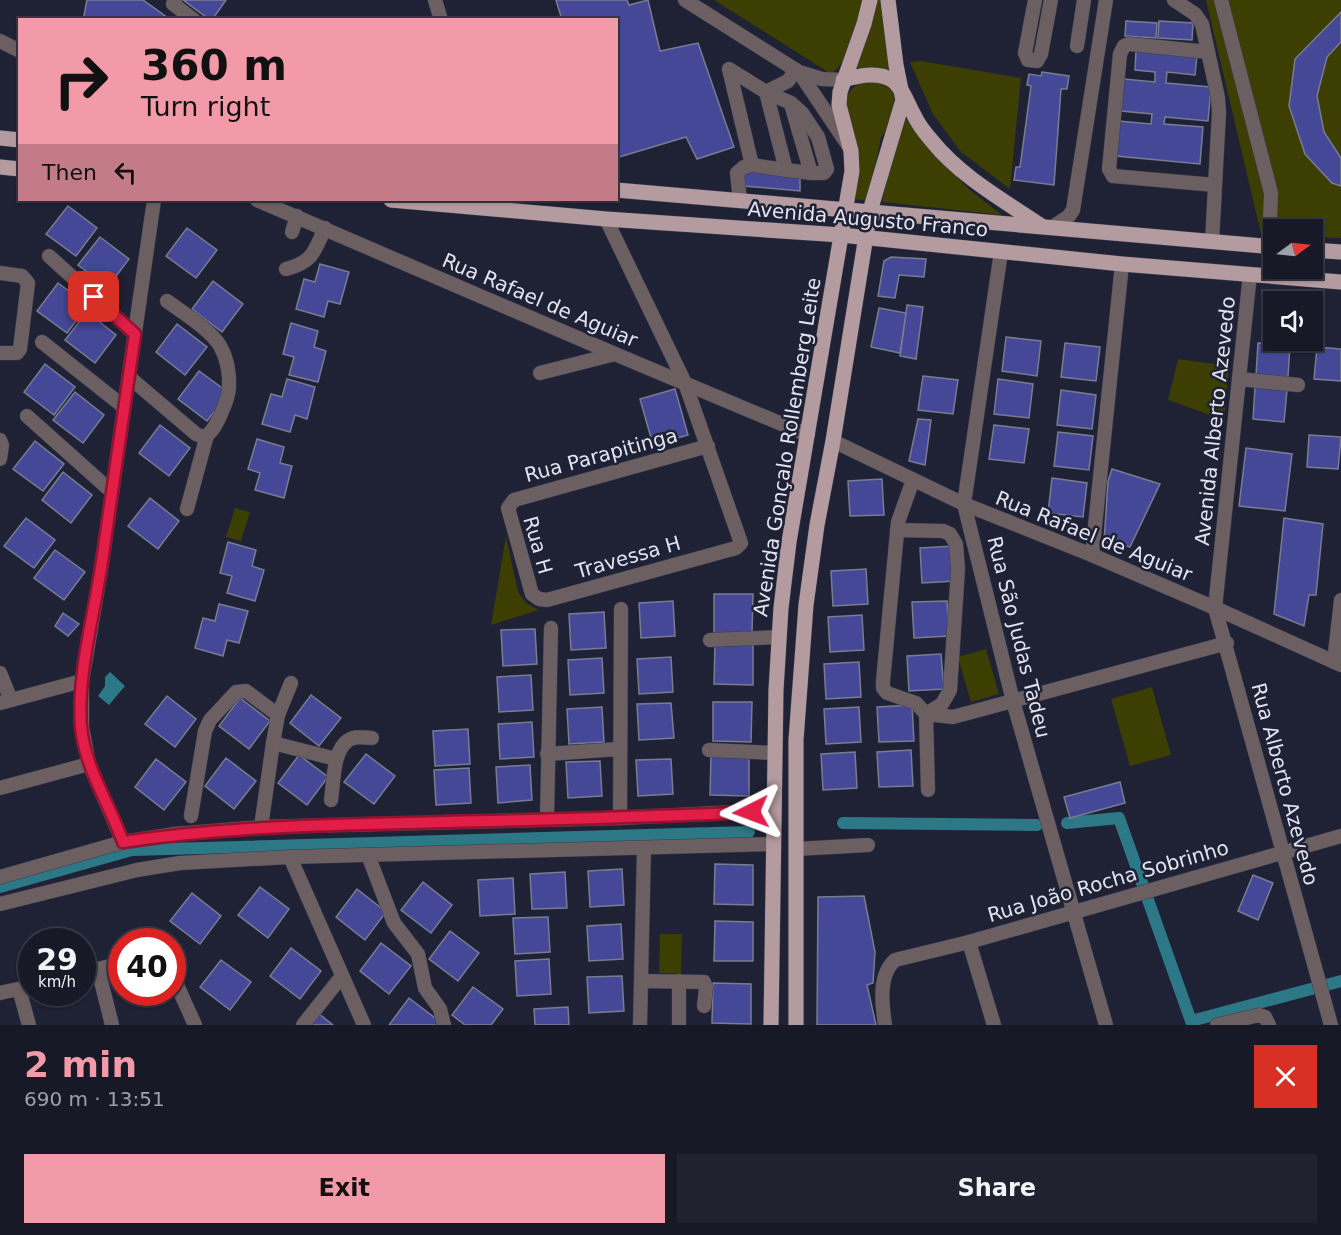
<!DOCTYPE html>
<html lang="en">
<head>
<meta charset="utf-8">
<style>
	body { margin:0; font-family:"DejaVu Sans",sans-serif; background:#20222f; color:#f1f3f6; height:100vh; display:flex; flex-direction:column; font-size:22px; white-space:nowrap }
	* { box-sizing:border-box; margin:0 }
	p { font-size:20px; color:#9ea0a7 }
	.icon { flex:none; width:33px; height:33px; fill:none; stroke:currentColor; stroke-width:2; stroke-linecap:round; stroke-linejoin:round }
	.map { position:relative; height:1025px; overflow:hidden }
	.drawer { display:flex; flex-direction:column; background:#171927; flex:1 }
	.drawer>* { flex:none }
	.guide { position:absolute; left:18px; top:18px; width:600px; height:183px; border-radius:0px; box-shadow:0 2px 4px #0004,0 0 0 2px #363844; background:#f39aa9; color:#111; overflow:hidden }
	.needle { width:39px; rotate:75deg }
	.controls { position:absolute; left:1263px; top:219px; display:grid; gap:12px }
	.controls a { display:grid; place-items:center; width:60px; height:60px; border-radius:0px; background:#171927; box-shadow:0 2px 4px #0004,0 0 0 2px #363844; font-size:30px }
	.speed { position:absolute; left:18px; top:928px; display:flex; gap:12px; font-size:30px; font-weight:700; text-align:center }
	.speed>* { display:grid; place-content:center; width:78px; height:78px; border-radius:50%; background:#171927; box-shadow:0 2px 4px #0004,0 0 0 2px #363844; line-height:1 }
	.speed small { font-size:15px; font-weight:400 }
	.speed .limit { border:9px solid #d22; background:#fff; color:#111 }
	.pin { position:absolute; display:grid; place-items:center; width:51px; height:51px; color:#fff; margin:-26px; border-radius:12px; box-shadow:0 3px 9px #0006 }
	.me { position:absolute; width:66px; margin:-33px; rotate:267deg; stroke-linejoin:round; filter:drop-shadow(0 0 4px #0008) }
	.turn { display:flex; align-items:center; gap:21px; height:126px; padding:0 24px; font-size:27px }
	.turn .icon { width:78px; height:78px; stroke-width:2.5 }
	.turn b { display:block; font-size:42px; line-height:51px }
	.then { display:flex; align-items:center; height:57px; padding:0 24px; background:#0003; gap:12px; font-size:22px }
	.round { display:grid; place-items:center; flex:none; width:63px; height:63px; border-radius:0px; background:#20222f }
	.headline { display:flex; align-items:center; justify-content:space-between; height:102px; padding:0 24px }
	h1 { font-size:36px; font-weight:700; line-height:45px; color:#f39aa9 }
	.button { display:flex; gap:12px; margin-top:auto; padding:12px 24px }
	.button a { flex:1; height:69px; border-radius:0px; background:#f39aa9; color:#111; font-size:24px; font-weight:700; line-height:69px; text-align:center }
	.button a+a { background:#20222f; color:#f1f3f6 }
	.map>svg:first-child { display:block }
</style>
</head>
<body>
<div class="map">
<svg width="1341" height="1025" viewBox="0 0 1341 1025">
	<rect width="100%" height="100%" fill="#1f2134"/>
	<!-- green -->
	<g fill="#3c3f01">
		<path d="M714,0H863C857,25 852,57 831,74Z"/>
		<path d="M876,0H881L890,72L851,74Z"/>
		<path d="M1206,0H1341V238L1313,237L1312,230H1274L1273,235L1261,234Z"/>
		<path d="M921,61L1021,78L1010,189L961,152L933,114L910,62Z"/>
		<path d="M864,81C879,83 890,84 897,99L888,129L881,137L869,201L854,199C856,184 859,167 858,151C856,124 828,98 864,81Z"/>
		<path d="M907,113L932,152L970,190L1002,215L882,202L890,159Z"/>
		<path d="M1178,359L1229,366L1224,420L1168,400Z"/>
		<path d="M235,508L250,512L241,541L226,537Z"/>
		<path d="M506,536L518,592L526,603L539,610L491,625Z"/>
		<path d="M986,649L999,694L971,702L958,657Z"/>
		<path d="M1152,687L1171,755L1130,766L1111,699Z"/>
		<path d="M660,934H682L681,974L659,973Z"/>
	</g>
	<!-- water -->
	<path fill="#2d7886" d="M110,672L125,686L109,705L98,696L105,686V677Z"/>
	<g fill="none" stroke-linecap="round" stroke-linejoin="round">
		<!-- canal -->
		<g stroke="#2d7886" stroke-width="12">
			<path d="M843,823L1037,825"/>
			<path d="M1067,823L1119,818L1191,1021L1341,981"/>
			<path d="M0,887L132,850L749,832"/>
		</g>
	</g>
	<!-- building -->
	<g fill="#454897" stroke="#787c93" stroke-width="1.5">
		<path d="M87,0H143L171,20H83Z"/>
		<path d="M183,0H226L212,20H210Z"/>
		<path d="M556,0H627L629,5L648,0L660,51L698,43L734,147L697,159L686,137L616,158V20H562Z"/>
		<path d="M1341,12V42L1327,57L1317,96L1324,132L1341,158V186L1332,183L1305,154L1289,106L1295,59Z"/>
		<path d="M1126,21L1157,23L1156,38L1125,36Z"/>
		<path d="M1159,21L1193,23L1192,40L1158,38Z"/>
		<path d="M1136,50L1197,55L1195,75L1167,72L1166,83L1211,87L1208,121L1165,117L1164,124L1203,127L1200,164L1116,156L1119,121L1151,124L1152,114L1121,111L1124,79L1155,82V72L1135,70Z"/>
		<path d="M1042,72L1069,76L1067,89H1061L1054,185L1014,180L1016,167H1020L1031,86L1027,85L1029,74L1041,76Z"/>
		<path d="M744,169L800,175V191L744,186Z"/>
		<path d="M68,206L97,228L76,256L46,234Z"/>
		<path d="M187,228L217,250L196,278L166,256Z"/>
		<path d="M100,237L129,259L108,287L78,265Z"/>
		<path d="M891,257L926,259L924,277L899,275L895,298L878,296L884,261Z"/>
		<path d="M320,264L349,272L340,304L328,301L324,317L296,309L304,279L315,282Z"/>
		<path d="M213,281L243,304L222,332L192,309Z"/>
		<path d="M58,283L88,305L67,333L37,311Z"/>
		<path d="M907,305L923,307L916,359L900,356Z"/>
		<path d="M879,308L906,313L900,353L871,347Z"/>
		<path d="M87,312L116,335L95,363L65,340Z"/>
		<path d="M291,323L318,331L314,347L326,351L318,382L289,375L294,357L283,354Z"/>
		<path d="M177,324L207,347L185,375L156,352Z"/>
		<path d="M1006,337L1041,341L1037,376L1002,371Z"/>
		<path d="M1065,343L1100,347L1096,381L1061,377Z"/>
		<path d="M1258,343L1290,345L1288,377L1256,375Z"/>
		<path d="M1317,347L1341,349V381L1314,379Z"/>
		<path d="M45,364L75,387L54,415L24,392Z"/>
		<path d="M199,371L229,393L207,421L178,399Z"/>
		<path d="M923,376L958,380L953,414L918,410Z"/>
		<path d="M287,379L315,387L307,419L295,415L290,432L262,424L271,394L282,397Z"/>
		<path d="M998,379L1033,384L1029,418L994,414Z"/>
		<path d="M1255,387L1287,390L1284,422L1253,419Z"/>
		<path d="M675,389L688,435L653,445L640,399Z"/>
		<path d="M1061,390L1096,395L1092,429L1057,425Z"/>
		<path d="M75,392L104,415L83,443L53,420Z"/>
		<path d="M918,419L931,420L925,465L909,461Z"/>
		<path d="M160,425L190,448L169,476L139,453Z"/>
		<path d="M994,425L1029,429L1024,463L989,459Z"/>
		<path d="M1058,432L1093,436L1089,470L1054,466Z"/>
		<path d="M1309,435L1341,437L1338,469L1307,467Z"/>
		<path d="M257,439L284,447L280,463L292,466L284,498L255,490L260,473L248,469Z"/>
		<path d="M35,441L64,464L43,491L13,469Z"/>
		<path d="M1246,448L1292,454L1285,511L1239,506Z"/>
		<path d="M1112,469L1160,484L1130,547L1104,542L1108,481Z"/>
		<path d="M63,472L92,495L71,523L42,500Z"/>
		<path d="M1052,478L1087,483L1083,517L1048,513Z"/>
		<path d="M882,479L884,515L850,516L848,481Z"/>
		<path d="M150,498L179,521L158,549L128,526Z"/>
		<path d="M26,518L55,540L34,568L4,546Z"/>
		<path d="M1284,518L1323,524L1316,595H1309L1304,626L1274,614Z"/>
		<path d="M228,542L256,550L252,566L264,570L255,601L227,593L232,576L220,573Z"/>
		<path d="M954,546L956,581L922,583L920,548Z"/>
		<path d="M55,550L85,572L64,600L34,578Z"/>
		<path d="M866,569L868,604L833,606L831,571Z"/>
		<path d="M714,594H753L752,634H714Z"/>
		<path d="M673,601L675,636L641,638L639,603Z"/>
		<path d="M947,601L949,636L914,638L912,602Z"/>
		<path d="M219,604L248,611L239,643L227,640L223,656L195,648L203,618L215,621Z"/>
		<path d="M604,612L606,648L571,650L569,614Z"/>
		<path d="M63,613L79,624L68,636L55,626Z"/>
		<path d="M862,615L864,650L830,652L828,617Z"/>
		<path d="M535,629L537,664L503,666L501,630Z"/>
		<path d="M715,645H753V685L714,684Z"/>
		<path d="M941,654L944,689L909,691L907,656Z"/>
		<path d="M671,657L673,692L639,694L637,659Z"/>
		<path d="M602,658L604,693L570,695L568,660Z"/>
		<path d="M859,662L861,697L826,699L824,664Z"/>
		<path d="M531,675L533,710L499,712L497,677Z"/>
		<path d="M311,695L341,718L319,746L290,723Z"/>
		<path d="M167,696L196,719L175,747L145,724Z"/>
		<path d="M240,698L270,721L249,749L219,726Z"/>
		<path d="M713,702H752L751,742L713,741Z"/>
		<path d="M671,703L674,738L639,740L637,704Z"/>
		<path d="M912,705L914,741L879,742L877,707Z"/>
		<path d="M602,707L604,742L569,744L567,709Z"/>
		<path d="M859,707L861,742L826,744L824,709Z"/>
		<path d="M532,722L534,757L500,759L498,724Z"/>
		<path d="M468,729L470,764L435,766L433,731Z"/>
		<path d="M911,750L913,786L879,787L877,752Z"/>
		<path d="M855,752L857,788L823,790L821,754Z"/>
		<path d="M366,754L395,776L374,804L344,782Z"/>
		<path d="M299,755L328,777L307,805L278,783Z"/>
		<path d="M711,755L749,756V796L710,795Z"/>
		<path d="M226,758L256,781L234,809L205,786Z"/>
		<path d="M156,759L186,782L164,810L135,787Z"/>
		<path d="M671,759L673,794L638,796L636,760Z"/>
		<path d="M600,761L602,796L568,798L566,762Z"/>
		<path d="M530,765L532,800L498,803L496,767Z"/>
		<path d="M469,768L471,803L436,805L434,770Z"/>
		<path d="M1120,782L1125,803L1070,818L1064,797Z"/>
		<path d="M715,864L753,865V905L714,904Z"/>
		<path d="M622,869L624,905L590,907L588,871Z"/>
		<path d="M565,872L567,908L532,909L530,874Z"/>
		<path d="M1253,875L1273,883L1258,920L1238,911Z"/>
		<path d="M513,878L515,914L480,916L478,880Z"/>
		<path d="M423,882L452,905L431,933L401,910Z"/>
		<path d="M260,887L289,909L268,938L238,915Z"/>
		<path d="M357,889L386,912L365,940L336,917Z"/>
		<path d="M192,893L221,916L200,944L170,921Z"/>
		<path d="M864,896L875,952L873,983L867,985L876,1025H817L818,897Z"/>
		<path d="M548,917L550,952L515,954L513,918Z"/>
		<path d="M715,921L753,922V961H714Z"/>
		<path d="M621,924L623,959L589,961L587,926Z"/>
		<path d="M450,931L479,953L458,981L429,959Z"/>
		<path d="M381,943L411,966L389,994L360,971Z"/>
		<path d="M291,948L321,971L300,999L270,976Z"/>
		<path d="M549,959L551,994L517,996L515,961Z"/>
		<path d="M221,960L251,982L230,1010L200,987Z"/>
		<path d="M622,976L624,1011L589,1013L587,977Z"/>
		<path d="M713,983L751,984V1024L712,1023Z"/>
		<path d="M473,987L503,1009L491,1025H465L452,1015Z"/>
		<path d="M409,998L439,1021L436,1025H389Z"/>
		<path d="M568,1007L569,1025H535L534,1009Z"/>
		<path d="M318,1013L333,1025H309Z"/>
	</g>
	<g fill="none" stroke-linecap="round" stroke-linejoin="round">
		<defs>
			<g id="minor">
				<path d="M175,0L173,4L194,20"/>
				<path d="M435,0L441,20"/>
				<path d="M685,0L799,72L822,79L843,80"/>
				<path d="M1035,0L1025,53L1028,60L1037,61L1041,54L1051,0"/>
				<path d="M1174,0L1195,14L1202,24L1218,98L1219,112L1212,242"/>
				<path d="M1221,0L1271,193L1269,246"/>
				<path d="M0,41L20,51"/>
				<path d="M1077,46L1084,0"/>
				<path d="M1208,52L1129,44L1124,46L1120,54L1109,169L1113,176L1215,185"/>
				<path d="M799,72L848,145"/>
				<path d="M766,92L788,81L796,70"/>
				<path d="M752,165L786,170L766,92"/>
				<path d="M786,170L811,173L791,104"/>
				<path d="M257,200L615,354L808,435"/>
				<path d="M740,200L737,173L744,167L752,165L729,69L766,92L791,103L802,113L818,137L827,169L824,173H811"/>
				<path d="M606,219L685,383L741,543L736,548L547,600L539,599L532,594L508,508L514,500L708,446"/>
				<path d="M1054,226L1069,216L1073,210L1106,0"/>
				<path d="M292,232L297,216"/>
				<path d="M1001,252L964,504L1013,701L1106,1025"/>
				<path d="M49,256L135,334"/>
				<path d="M286,269C313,262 314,252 325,228"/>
				<path d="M0,273L22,276L28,283L20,349L17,353H0"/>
				<path d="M1250,274L1215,608L1331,1025"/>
				<path d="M42,342L124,407"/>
				<path d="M540,373L615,354"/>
				<path d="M129,377L196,434C198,435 202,437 205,436C215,434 229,397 229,387C230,374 227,358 220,346C211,330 182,312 167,301"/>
				<path d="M1239,379L1298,385"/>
				<path d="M27,416L112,492"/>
				<path d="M0,440L2,445L0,459"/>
				<path d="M833,441L964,504L1092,555L1215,608L1341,665"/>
				<path d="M913,480L898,522L883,681V688L887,693L916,703L926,714L953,717L1227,643"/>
				<path d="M187,509L207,435"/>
				<path d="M897,530L943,531L950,534L956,544L958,569L950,690L942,704L926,714L928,790"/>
				<path d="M1092,555L1122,264"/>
				<path d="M710,640L779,637"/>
				<path d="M1334,662L1341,600"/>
				<path d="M0,673L11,700"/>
				<path d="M0,703L82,681"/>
				<path d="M273,743L336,759"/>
				<path d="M709,750L774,753"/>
				<path d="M547,754L619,749"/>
				<path d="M0,788L89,764"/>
				<path d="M331,800C334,782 332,745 353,738C359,736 366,738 372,738"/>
				<path d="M191,816L205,731L210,720L236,692L246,691L278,715"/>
				<path d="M620,818L621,609"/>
				<path d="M547,819L551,628"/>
				<path d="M261,827L273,743L278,715L291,683"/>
				<path d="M123,842L89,764L82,727V681L101,569L154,200"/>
				<path d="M796,849L868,845"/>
				<path d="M368,855L394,923L418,954L425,988L440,1009L444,1025"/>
				<path d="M290,857L364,1025"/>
				<path d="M0,877L123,842L175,834L261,827L620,818L773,810"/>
				<path d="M0,904L137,870L180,863L290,857L773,844"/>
				<path d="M969,942L994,1025"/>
				<path d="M98,969L112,1025"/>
				<path d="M82,973L122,963"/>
				<path d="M172,974L195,1025"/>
				<path d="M641,981L704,982L706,988L704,1006"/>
				<path d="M19,989L29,1025"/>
				<path d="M0,993L32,986"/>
				<path d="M303,1025L342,976"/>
				<path d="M640,1025L644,849"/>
				<path d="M679,1025V981"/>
				<path d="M885,1025C882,1004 878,975 895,960L969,942L1341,836"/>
				<path d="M1217,1025L1259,1015L1265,1017L1269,1025"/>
			</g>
			<g id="major">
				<path d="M843,80C858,76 877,71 892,80C903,88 907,103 914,115C918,124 925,133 932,141C960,176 1003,200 1040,225"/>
				<path d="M0,138L20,140"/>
				<path d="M0,167L20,169"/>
				<path d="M616,190L1274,247"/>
				<path d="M391,200L606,219L841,235L1122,264L1341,282"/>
				<path d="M1312,250L1341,252"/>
				<path d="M771,1025L776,690L781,608L789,542L852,171L851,151L839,105L840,92L864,24L870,0"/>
				<path d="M796,1025V740L806,605L817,525L833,441L870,211L903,100L896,65L888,0"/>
			</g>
		</defs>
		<!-- minor casing -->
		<use href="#minor" stroke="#3a3c4e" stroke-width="15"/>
		<!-- major casing -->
		<use href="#major" stroke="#3a3c4e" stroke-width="16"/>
		<!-- minor -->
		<use href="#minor" stroke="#6b5f61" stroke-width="14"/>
		<!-- major -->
		<use href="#major" stroke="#b49ba0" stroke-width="15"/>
	</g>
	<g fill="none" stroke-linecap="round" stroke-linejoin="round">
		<defs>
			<path id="route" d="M94,297L135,334C124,412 113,490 101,568C93,619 77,676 81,727C85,768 109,803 123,842C217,828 312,825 407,823C522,820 637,818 751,812"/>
		</defs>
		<!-- route casing -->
		<use href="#route" stroke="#92132f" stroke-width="15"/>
		<!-- route -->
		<use href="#route" stroke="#e11d48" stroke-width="10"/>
	</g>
	<g text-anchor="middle" stroke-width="5" stroke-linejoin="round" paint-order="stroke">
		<!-- street labels -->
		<g font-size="20" fill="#e2e4f1" stroke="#1f2134">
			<text transform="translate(868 219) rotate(5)" y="7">Avenida Augusto Franco</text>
			<text transform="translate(540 300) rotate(23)" y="7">Rua Rafael de Aguiar</text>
			<text transform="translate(1215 421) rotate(-84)" y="7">Avenida Alberto Azevedo</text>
			<text transform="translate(787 447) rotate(-81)" y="7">Avenida Gonçalo Rollemberg Leite</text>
			<text transform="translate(601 455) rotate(-15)" y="7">Rua Parapitinga</text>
			<text transform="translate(1094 536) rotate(22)" y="7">Rua Rafael de Aguiar</text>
			<text transform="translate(538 545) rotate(74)" y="7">Rua H</text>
			<text transform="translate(628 557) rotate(-16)" y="7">Travessa H</text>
			<text transform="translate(1019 637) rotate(76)" y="7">Rua São Judas Tadeu</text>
			<text transform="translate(1285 784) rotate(75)" y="7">Rua Alberto Azevedo</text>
			<text transform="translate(1108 881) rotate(-16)" y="7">Rua João Rocha Sobrinho</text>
		</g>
	</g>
</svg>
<div class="controls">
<a><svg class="needle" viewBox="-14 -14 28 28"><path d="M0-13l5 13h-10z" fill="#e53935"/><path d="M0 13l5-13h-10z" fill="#9ea0a7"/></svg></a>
<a><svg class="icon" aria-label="sound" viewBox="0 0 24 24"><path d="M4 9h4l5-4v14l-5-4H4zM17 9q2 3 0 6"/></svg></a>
</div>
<div class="speed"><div>29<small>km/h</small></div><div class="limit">40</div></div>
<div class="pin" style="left:94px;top:297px;background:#d93025"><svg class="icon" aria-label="arrive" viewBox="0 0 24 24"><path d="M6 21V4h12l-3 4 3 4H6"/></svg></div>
<svg class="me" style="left:751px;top:812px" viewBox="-20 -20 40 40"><path d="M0-17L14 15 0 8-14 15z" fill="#e11d48" stroke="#fff" stroke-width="4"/></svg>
<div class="guide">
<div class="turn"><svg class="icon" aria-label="right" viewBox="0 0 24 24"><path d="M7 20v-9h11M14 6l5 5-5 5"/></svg><div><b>360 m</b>Turn right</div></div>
<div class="then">Then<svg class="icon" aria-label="left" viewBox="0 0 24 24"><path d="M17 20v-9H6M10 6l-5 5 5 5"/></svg></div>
</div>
</div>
<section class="drawer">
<div class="headline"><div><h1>2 min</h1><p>690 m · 13:51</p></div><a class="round" style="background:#d93025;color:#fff"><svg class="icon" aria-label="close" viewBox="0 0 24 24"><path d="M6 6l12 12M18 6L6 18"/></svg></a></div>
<div class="button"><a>Exit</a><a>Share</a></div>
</section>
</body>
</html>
